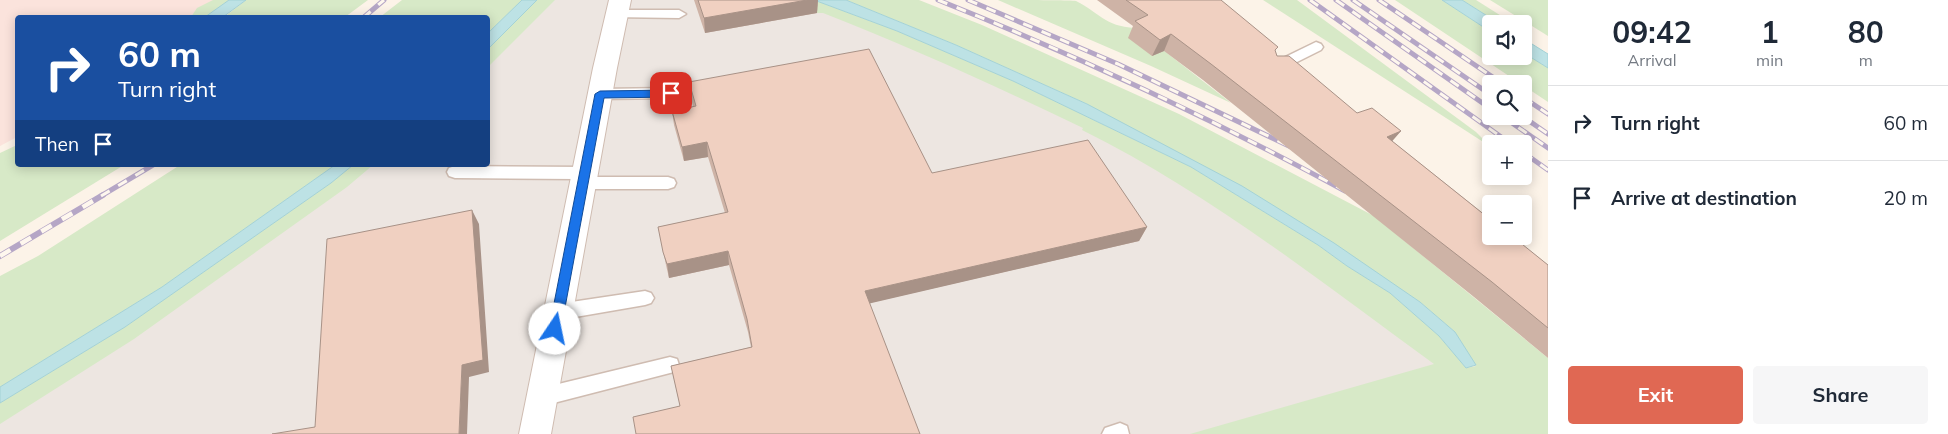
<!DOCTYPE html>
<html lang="en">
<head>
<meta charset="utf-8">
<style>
	body { margin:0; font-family:Mulish,sans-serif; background:#f6f6f7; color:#1f2937; height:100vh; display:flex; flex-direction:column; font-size:19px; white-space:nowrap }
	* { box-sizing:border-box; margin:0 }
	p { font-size:16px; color:#747a83 }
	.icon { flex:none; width:28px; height:28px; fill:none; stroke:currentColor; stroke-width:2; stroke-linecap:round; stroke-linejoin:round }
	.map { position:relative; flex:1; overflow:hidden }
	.panel { display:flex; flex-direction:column; background:#fff; width:400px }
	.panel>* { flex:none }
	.guide { position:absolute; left:15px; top:15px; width:475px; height:152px; border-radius:5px; box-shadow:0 2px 12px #0003; background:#1a4fa0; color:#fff; overflow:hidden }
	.fabs { position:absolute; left:1482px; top:15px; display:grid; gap:10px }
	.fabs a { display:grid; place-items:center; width:50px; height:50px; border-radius:5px; background:#fff; box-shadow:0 2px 12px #0003; font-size:25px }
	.pin { position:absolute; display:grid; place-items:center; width:42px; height:42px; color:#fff; margin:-21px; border-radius:10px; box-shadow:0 2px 8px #0006 }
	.me { position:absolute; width:55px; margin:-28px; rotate:11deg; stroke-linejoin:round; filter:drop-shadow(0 0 4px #0008) }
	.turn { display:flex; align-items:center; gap:18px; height:105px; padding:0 20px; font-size:22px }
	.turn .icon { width:65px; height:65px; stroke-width:2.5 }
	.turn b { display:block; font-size:35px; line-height:42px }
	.then { display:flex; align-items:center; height:48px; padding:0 20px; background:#0003; gap:10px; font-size:19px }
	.eta { display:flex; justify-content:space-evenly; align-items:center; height:85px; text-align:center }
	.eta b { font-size:30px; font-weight:700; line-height:35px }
	.button { display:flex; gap:10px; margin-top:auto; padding:10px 20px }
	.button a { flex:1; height:58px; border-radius:5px; background:#e06853; color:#fff; font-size:20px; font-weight:700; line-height:58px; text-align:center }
	.button a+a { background:#f6f6f7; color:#1f2937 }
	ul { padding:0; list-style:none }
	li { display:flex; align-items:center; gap:15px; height:75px; padding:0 20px; border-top:1px solid #e0e1e3 }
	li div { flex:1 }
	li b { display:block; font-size:19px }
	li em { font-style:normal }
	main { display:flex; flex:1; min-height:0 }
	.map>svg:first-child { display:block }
</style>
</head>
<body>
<main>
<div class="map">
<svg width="1548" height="434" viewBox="0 0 1548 434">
	<rect width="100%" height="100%" fill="#fcf3e8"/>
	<!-- commercial -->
	<path fill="#fbe3dc" d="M0,0H239L216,17L18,18L17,137L0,146Z"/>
	<!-- industrial -->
	<path fill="#ede6e1" d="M482,0H814L1076,110L1466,368L1347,434H0V342L277,165H488V18Z"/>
	<!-- green -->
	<g fill="#d7e9c7">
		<path d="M213,0H229L205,17H191L197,8Z"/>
		<path d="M246,0H368L345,17L223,18Z"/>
		<path d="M402,0H522L488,33V18L380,17Z"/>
		<path d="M537,0H555L488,67V49Z"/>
		<path d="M814,0L897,31L1013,81L1191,167L1318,245L1347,266L1390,293L1439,336L1466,368L1476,366L1455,332L1420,302L1087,104L956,45L846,0H919L982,25L1179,114L1374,216L1548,358V434H1190L1434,364C1320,281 1209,193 1082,130L1083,128C997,87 911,47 823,13H816Z"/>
		<path d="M998,0C1011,0 1068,0 1076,1C1100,13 1104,26 1135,28L1231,103L1151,66Z"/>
		<path d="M1263,0H1297L1476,132L1491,147Z"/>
		<path d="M1395,0H1442L1491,32V56H1524V53L1548,68V102L1524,86V84H1521Z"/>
		<path d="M1462,0H1476L1514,24H1500Z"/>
		<path d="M1490,0H1548V36Z"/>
		<path d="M17,145L18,165H124L0,241V153Z"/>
		<path d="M180,165H335L162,287L0,387V276L38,256Z"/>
		<path d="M353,165H373L347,187L134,339L0,424V403L125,327L331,183Z"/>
	</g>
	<!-- water -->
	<g fill="#bde2e5" stroke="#a4d2d6">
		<path d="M229,0H246L223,17H205Z"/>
		<path d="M522,0H537L488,49V33Z"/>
		<path d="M814,0H846L956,45L1087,104L1242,186L1334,243L1420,302L1455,332L1476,365L1466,368L1439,336L1390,293L1347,266L1318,245L1191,167L1013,81L897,31Z"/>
		<path d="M1442,0H1462L1500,24H1491V32Z"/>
		<path d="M1524,39L1548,54V68L1524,53Z"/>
		<path d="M335,165H353L331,183L125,327L0,403V387L162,287Z"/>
	</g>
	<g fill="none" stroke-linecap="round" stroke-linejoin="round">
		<defs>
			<g id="service">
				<path d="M616,10H679L686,14L679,18L611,17L609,14Z"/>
				<path d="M1316,42L1321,44L1323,47L1321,50L1279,71H1269L1267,68L1269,65Z"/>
				<path d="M671,88L676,89L678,93L676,97L671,98L600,99L595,98L593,94L595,90L600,89Z"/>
				<path d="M455,166L585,167L591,169L593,173L591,177H668L674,179L676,183L674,187L668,189H583L577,187L575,183L577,179L455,178L449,176L447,172L449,168Z"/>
				<path d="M645,291L651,293L654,298L651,303L645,305L558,320L552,317L549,312L552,307L558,304Z"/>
				<path d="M670,357L677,359L679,365L677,371L670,373L542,406L535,403L533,397L535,391L542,388Z"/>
				<path d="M1120,423L1127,426L1129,434H1102L1105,428Z"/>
			</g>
			<path id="minor" d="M609,0H631L617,68L551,434H519L593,68Z"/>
		</defs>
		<!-- service casing -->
		<use href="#service" stroke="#cfbcb1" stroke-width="3"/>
		<!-- minor casing -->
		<use href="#minor" stroke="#cfbcb1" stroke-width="2"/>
		<!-- service -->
		<use href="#service" fill="#fff" fill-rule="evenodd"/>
		<!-- minor -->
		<use href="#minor" fill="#fff" fill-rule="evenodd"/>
		<defs>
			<g id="rail-far1">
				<path d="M938,0C1078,56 1213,119 1345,191"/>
				<path d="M968,0L1118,64L1291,147"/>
				<path d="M1310,0L1511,144"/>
				<path d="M1336,0L1491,109"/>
				<path d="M1353,0L1491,95"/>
				<path d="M1379,0L1503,84"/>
				<path d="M363,18L384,0"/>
				<path d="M1524,98L1548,114"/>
				<path d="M1502,116L1548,148"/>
				<path d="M1522,116L1548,134"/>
				<path d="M1524,153L1548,170"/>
				<path d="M101,196L153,165"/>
			</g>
			<path id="rail" d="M0,256L103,195"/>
		</defs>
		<!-- rail-far1 casing -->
		<use href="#rail-far1" stroke="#b5a6c6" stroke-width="5"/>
		<!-- rail casing -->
		<use href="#rail" stroke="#b5a6c6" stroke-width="6"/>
		<!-- rail-far1 -->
		<use href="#rail-far1" stroke="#fef7ee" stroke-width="3" stroke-dasharray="10" stroke-linecap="butt"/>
		<!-- rail -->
		<use href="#rail" stroke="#fef7ee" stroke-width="4.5" stroke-dasharray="12" stroke-linecap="butt"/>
	</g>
	<!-- wall -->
	<g fill="#ceb3a6">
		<path d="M694,0H818L817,13L705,33Z"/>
		<path d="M1097,0H1221L1275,51L1277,56L1357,113L1401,131L1392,141L1548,265V358L1474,297L1203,80L1164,51L1152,56L1128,38L1133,26Z"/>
		<path d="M689,82L932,173L1147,227L1139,241L869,303L680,406L671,366L751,347L748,332L729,265L669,278L666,265L658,227L725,213L708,157L684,161L674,125L672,111L693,107L691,97Z"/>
	</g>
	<!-- shaded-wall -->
	<g fill="#a89287">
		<path d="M807,0H818L817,13L705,33L704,18Z"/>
		<path d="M1171,34L1164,51L1152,56L1160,40Z"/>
		<path d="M1401,131L1387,147V137Z"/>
		<path d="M707,142L708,157L684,161L682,147Z"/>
		<path d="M472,210L479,224L489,372L469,377L467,434H459L462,365Z"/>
		<path d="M1147,227L1139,241L863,305L865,291Z"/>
		<path d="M728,251L729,265L669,278L667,264Z"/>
	</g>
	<!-- building -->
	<g fill="#f0d0c1" stroke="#a89287">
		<path d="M698,0H807L704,18Z"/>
		<path d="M1126,0H1221L1278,47L1275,50L1277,56H1289L1357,113L1372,108L1401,131L1387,137L1491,220V236H1512L1548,265V328L1492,282L1211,64L1171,34L1160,40L1135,21L1148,15Z"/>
		<path d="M869,49L932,173L1088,140L1147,227L865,291L920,434H636L633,417L680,406L671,366L752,347L747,319L728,251L667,264L663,252L658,227L728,212L707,142L682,147L672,111L696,106L689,82Z"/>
		<path d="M472,210L483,360L462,365L459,434H272L315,427L327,239Z"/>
	</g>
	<!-- route -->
	<path fill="#1a73e8" stroke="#114b97" d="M671,90L676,93L671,97L604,98L561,329L559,333L555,334L551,333L549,329L595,94L600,91Z"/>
</svg>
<div class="fabs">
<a><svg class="icon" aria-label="sound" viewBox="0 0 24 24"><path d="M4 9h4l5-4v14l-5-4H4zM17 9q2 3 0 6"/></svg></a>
<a><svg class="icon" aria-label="search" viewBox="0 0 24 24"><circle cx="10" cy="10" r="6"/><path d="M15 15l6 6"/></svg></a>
<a>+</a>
<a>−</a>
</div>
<div class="pin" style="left:671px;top:93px;background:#d93025"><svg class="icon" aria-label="arrive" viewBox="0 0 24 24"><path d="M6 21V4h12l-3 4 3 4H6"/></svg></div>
<svg class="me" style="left:555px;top:329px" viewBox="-20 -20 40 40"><circle r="19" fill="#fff"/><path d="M0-13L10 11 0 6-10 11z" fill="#1a73e8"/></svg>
<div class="guide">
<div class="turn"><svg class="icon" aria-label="right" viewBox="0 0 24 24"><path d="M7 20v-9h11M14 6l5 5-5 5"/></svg><div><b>60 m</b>Turn right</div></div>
<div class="then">Then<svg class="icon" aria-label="arrive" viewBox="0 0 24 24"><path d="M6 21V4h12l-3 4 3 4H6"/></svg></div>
</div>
</div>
<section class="panel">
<div class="eta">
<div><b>09:42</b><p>Arrival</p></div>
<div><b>1</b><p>min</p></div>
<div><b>80</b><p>m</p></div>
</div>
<ul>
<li><svg class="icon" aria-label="right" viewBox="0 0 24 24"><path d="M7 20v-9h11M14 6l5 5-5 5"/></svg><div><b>Turn right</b></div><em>60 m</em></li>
<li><svg class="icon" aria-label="arrive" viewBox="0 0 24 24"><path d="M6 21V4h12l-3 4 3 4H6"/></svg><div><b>Arrive at destination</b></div><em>20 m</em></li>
</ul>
<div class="button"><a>Exit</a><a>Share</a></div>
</section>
</main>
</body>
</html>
